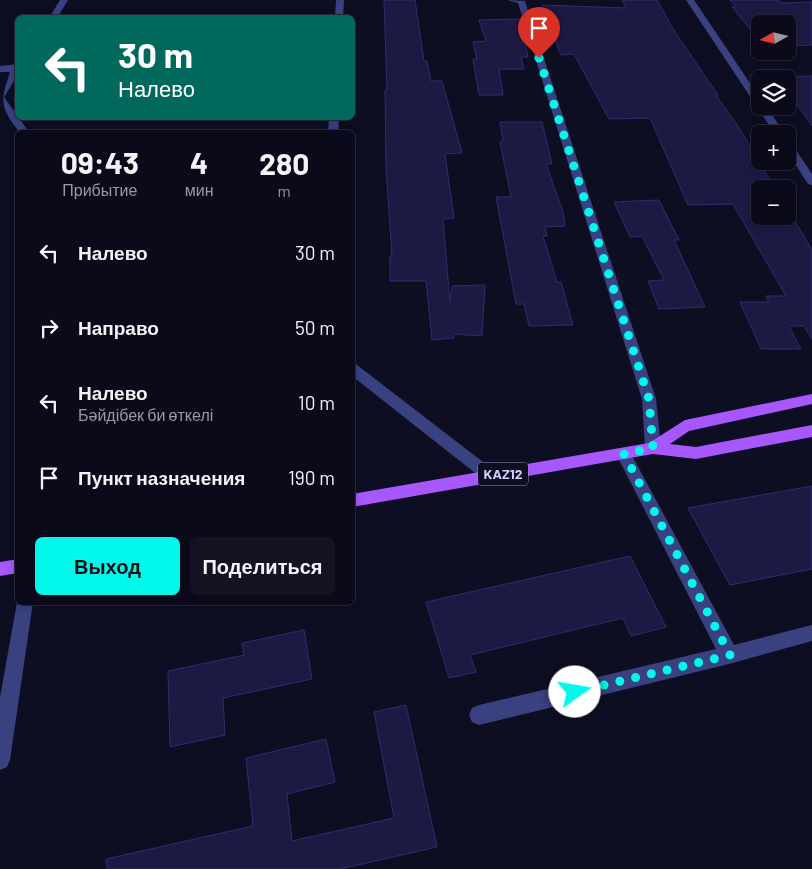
<!DOCTYPE html>
<html lang="ru">
<head>
<meta charset="utf-8">
<style>
	body { margin:0; font-family:Barlow,sans-serif; background:#131323; color:#f1f3f6; height:100vh; display:flex; flex-direction:column; font-size:19px; white-space:nowrap }
	* { box-sizing:border-box; margin:0 }
	p { font-size:16px; color:#999aa2 }
	.icon { flex:none; width:28px; height:28px; fill:none; stroke:currentColor; stroke-width:2; stroke-linecap:round; stroke-linejoin:round }
	.map { position:relative; flex:1; overflow:hidden }
	.side { position:absolute; left:15px; top:130px; width:340px; height:475px; display:flex; flex-direction:column; background:#0a0a1a; border-radius:8px; box-shadow:0 2px 8px #0003,0 0 0 1px #2a2b39 }
	.side>* { flex:none }
	.top-card { position:absolute; left:15px; top:15px; width:340px; height:105px; border-radius:8px; box-shadow:0 2px 8px #0003,0 0 0 1px #2a2b39; background:#00695c; color:#fff; overflow:hidden }
	.needle { width:32px; rotate:262deg }
	.controls { position:absolute; left:751px; top:15px; display:grid; gap:10px }
	.controls a { display:grid; place-items:center; width:45px; height:45px; border-radius:8px; background:#0a0a1a; box-shadow:0 2px 8px #0003,0 0 0 1px #2a2b39; font-size:25px }
	.pin { position:absolute; display:grid; place-items:center; width:42px; height:42px; color:#fff; margin:-51px -21px; border-radius:50% 50% 50% 0; rotate:-45deg; box-shadow:0 0 5px #0007 }
	.pin .icon { rotate:45deg }
	.me { position:absolute; width:55px; margin:-28px; rotate:77deg; stroke-linejoin:round; filter:drop-shadow(0 0 4px #0008) }
	.turn { display:flex; align-items:center; gap:18px; height:105px; padding:0 20px; font-size:22px }
	.turn .icon { width:65px; height:65px; stroke-width:2.5 }
	.turn b { display:block; font-size:35px; line-height:42px }
	.eta { display:flex; justify-content:space-evenly; align-items:center; height:85px; text-align:center }
	.eta b { font-size:30px; font-weight:700; line-height:35px }
	.action { display:flex; gap:10px; margin-top:auto; padding:10px 20px }
	.action a { flex:1; height:58px; border-radius:8px; background:#01f9eb; color:#111; font-size:20px; font-weight:700; line-height:58px; text-align:center }
	.action a+a { background:#131323; color:#f1f3f6 }
	ul { padding:0; list-style:none }
	li { display:flex; align-items:center; gap:15px; height:75px; padding:0 20px }
	li div { flex:1 }
	li b { display:block; font-size:19px }
	li em { font-style:normal }
	.map>svg:first-child { display:block }
</style>
</head>
<body>
<div class="map">
<svg width="812" height="869" viewBox="0 0 812 869">
	<rect width="100%" height="100%" fill="#0e0e22"/>
	<!-- building -->
	<g fill="#1c1a43" stroke="#2f2c6f">
		<path d="M384,0H415L424,61H427L431,81H442L462,153L445,154L454,218L443,219L450,303L452,286L485,285L482,336L453,334L454,338L432,340L426,281H390V256H392L386,168L385,90H387Z"/>
		<path d="M622,0H657L675,32L718,95H716L741,131L775,189H760V216H788V209L812,250V339L804,326H789L801,349H761L740,302H769L766,296H786L733,204L688,205L650,118L609,119L574,54L561,55L542,5L626,8Z"/>
		<path d="M730,0H778L781,3L812,2V45L788,46V24H760V41L732,7H736Z"/>
		<path d="M520,19L528,57H521L524,69H499L503,95H479L473,59H477L473,42L486,41L479,20Z"/>
		<path d="M812,76V126L788,91V79L778,77Z"/>
		<path d="M500,122H542L552,164H546L563,212L565,226L545,227L547,236H543L557,282H561L573,325L529,326L524,304H516L496,197H511L500,142L503,141Z"/>
		<path d="M659,200L679,240H674L705,307L659,309L648,281L664,280L642,236L630,237L614,202Z"/>
		<path d="M812,486V569L730,585L688,508Z"/>
		<path d="M630,556L666,627L631,636L623,618L470,655L476,672L449,678L426,602Z"/>
		<path d="M304,630L312,679L223,698L225,735L170,747L168,671L244,655L242,643Z"/>
		<path d="M406,705L437,847L340,869H107L106,859L253,826L246,758L326,739L335,782L287,794L292,841L394,818L374,712Z"/>
	</g>
	<g fill="none" stroke-linecap="round" stroke-linejoin="round">
		<!-- minor -->
		<g fill="#394181" fill-rule="evenodd">
			<path d="M60,0H68L57,18H49Z"/>
			<path d="M336,0H344L343,18H335Z"/>
			<path d="M507,0L525,1L656,399L661,448L658,452L653,454L648,452L645,448L642,399L518,3Z"/>
			<path d="M686,0H694L760,98V106H766L785,134H775Z"/>
			<path d="M18,64V75L4,97L29,132H19C0,106 0,102 10,72H0V66Z"/>
			<path d="M329,118H339L338,132H328Z"/>
			<path d="M788,143L792,144L812,174V185L808,184L788,153Z"/>
			<path d="M352,363L357,365L496,472L498,476L496,480L490,482L484,480L352,376Z"/>
			<path d="M624,448L629,450L734,645L812,625V641L729,664L479,725L472,722L469,715L472,708L479,705L716,649L616,454L619,450Z"/>
			<path d="M18,597V602H33L10,760L7,767L0,770V697Z"/>
		</g>
		<!-- major -->
		<g fill="#a657fe" fill-rule="evenodd">
			<path d="M812,394V404L689,431L670,444L696,447L812,425V437L696,459L653,454L352,507V494L649,443L685,420Z"/>
			<path d="M18,559V573L0,576V562Z"/>
		</g>
	</g>
	<g fill="none" stroke-linecap="round" stroke-linejoin="round">
		<!-- route -->
		<path stroke="#01f9eb" stroke-width="9" stroke-dasharray="0 16.2" d="M539,58L649,399L653,448L624,454L730,655L575,692"/>
	</g>
	<g text-anchor="middle" stroke-width="4" stroke-linejoin="round" paint-order="stroke">
		<!-- shield labels -->
		<rect fill="#0e0e22" stroke="#9596bd" stroke-width="1" x="478" y="462.5" width="50" height="23" rx="4"/>
		<g font-size="14" font-weight="bold" fill="#cfd1ff">
			<text x="503" y="479">KAZ12</text>
		</g>
	</g>
</svg>
<div class="controls">
<a><svg class="needle" viewBox="-14 -14 28 28"><path d="M0-13l5 13h-10z" fill="#e53935"/><path d="M0 13l5-13h-10z" fill="#999aa2"/></svg></a>
<a><svg class="icon" aria-label="layers" viewBox="0 0 24 24"><path d="M12 4l9 5-9 5-9-5zM3 14l9 5 9-5"/></svg></a>
<a>+</a>
<a>−</a>
</div>
<div class="pin" style="left:539px;top:58px;background:#d93025"><svg class="icon" aria-label="arrive" viewBox="0 0 24 24"><path d="M6 21V4h12l-3 4 3 4H6"/></svg></div>
<svg class="me" style="left:575px;top:692px" viewBox="-20 -20 40 40"><circle r="19" fill="#fff"/><path d="M0-13L10 11 0 6-10 11z" fill="#01f9eb"/></svg>
<div class="top-card">
<div class="turn"><svg class="icon" aria-label="left" viewBox="0 0 24 24"><path d="M17 20v-9H6M10 6l-5 5 5 5"/></svg><div><b>30 m</b>Налево</div></div>
</div>
<section class="side">
<div class="eta">
<div><b>09:43</b><p>Прибытие</p></div>
<div><b>4</b><p>мин</p></div>
<div><b>280</b><p>m</p></div>
</div>
<ul>
<li><svg class="icon" aria-label="left" viewBox="0 0 24 24"><path d="M17 20v-9H6M10 6l-5 5 5 5"/></svg><div><b>Налево</b></div><em>30 m</em></li>
<li><svg class="icon" aria-label="right" viewBox="0 0 24 24"><path d="M7 20v-9h11M14 6l5 5-5 5"/></svg><div><b>Направо</b></div><em>50 m</em></li>
<li><svg class="icon" aria-label="left" viewBox="0 0 24 24"><path d="M17 20v-9H6M10 6l-5 5 5 5"/></svg><div><b>Налево</b><p>Бәйдібек би өткелі</p></div><em>10 m</em></li>
<li><svg class="icon" aria-label="arrive" viewBox="0 0 24 24"><path d="M6 21V4h12l-3 4 3 4H6"/></svg><div><b>Пункт назначения</b></div><em>190 m</em></li>
</ul>
<div class="action"><a>Выход</a><a>Поделиться</a></div>
</section>
</div>
</body>
</html>
